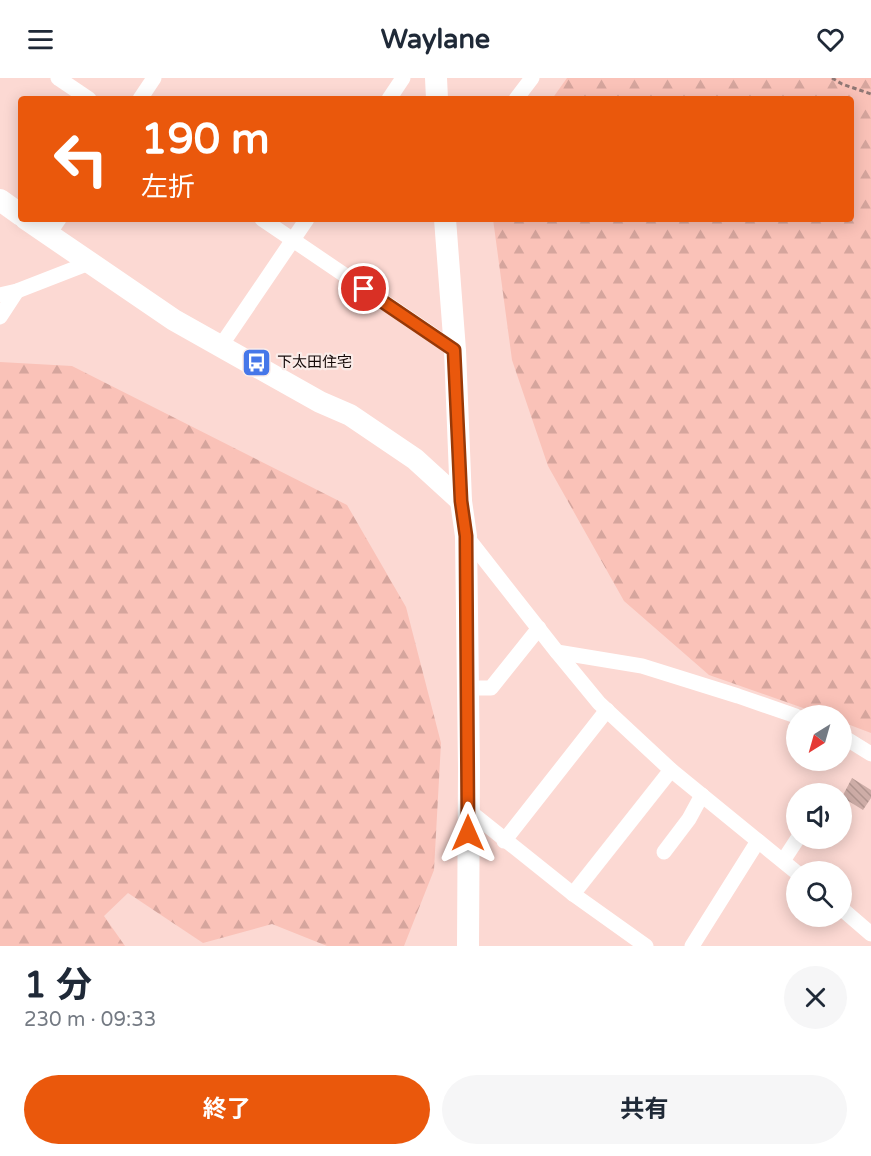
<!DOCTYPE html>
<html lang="ja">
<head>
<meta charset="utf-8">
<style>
	body { margin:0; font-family:"Varela Round","Noto Sans JP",sans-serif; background:#f6f6f7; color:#1f2937; height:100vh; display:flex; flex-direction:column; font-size:22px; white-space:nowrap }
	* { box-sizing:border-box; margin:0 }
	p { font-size:20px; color:#747a83 }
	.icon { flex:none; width:33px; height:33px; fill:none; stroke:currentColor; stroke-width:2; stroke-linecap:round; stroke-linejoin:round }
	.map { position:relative; height:868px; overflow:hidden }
	.sheet { display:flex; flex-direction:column; background:#fff; flex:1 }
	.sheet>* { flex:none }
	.top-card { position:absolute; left:18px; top:18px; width:836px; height:126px; border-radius:6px; box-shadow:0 3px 15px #0003; background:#ea580c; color:#fff; overflow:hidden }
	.needle { width:39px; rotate:217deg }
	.fabs { position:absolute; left:786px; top:627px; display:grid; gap:12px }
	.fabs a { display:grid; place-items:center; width:66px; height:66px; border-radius:50%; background:#fff; box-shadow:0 3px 15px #0003; font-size:30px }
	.pin { position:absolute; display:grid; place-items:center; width:51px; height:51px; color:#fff; margin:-26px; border:3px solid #fff; border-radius:50%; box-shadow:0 2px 6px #0007 }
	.me { position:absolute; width:66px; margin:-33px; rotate:0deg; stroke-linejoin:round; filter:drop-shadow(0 0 4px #0008) }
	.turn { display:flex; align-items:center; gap:21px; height:126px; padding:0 24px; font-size:27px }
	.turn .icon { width:78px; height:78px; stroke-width:2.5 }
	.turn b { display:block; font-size:42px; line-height:51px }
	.round { display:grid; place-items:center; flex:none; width:63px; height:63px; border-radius:32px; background:#f6f6f7 }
	.headline { display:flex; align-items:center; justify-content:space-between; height:102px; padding:0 24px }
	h1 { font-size:36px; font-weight:700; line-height:45px }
	.primary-button { display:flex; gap:12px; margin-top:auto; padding:12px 24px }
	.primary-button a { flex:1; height:69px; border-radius:36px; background:#ea580c; color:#fff; font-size:24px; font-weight:700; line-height:69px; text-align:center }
	.primary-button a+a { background:#f6f6f7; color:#1f2937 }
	header { display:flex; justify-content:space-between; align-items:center; height:78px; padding:0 24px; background:#fff; font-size:27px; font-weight:700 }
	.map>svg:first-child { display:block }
</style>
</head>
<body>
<header><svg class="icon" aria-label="menu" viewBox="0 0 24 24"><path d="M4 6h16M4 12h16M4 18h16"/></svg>Waylane<svg class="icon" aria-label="heart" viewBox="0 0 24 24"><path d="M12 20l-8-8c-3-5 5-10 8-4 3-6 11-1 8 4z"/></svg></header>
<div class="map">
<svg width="871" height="868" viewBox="0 0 871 868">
	<defs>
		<pattern id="forest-firs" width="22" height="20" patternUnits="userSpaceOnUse" patternTransform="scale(1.5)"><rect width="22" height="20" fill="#fac2b8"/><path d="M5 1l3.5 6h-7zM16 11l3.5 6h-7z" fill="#d5a59d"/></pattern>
		<pattern id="building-back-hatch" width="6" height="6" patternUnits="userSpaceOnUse" patternTransform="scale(1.5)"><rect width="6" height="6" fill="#ceada7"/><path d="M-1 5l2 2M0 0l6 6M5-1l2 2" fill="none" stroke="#b0948e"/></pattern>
	</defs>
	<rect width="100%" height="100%" fill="#fcd9d3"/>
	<!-- forest -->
	<g fill="url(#forest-firs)">
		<path d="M567,0H871V655L842,644V638L823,637L709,597L624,523L548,388L512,282L493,141H850V21H552Z"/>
		<path d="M0,284L72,288L347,427L406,529L441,665L434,792L404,868H327L272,846L203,865L128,815L104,838L125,868H0Z"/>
	</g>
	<!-- building -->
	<path fill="url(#building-back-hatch)" d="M852,700L871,712V720L863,732L842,719Z"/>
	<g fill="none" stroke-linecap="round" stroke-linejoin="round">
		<!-- path -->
		<path stroke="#8f7774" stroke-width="3" stroke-dasharray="4.5 3" stroke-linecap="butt" d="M832,0L842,6L871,16"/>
		<!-- street -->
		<g stroke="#fff" stroke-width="15">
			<path d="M58,0L89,21"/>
			<path d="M140,21L154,0"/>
			<path d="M389,21L403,0"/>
			<path d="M516,21L532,0"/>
			<path d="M262,141L455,272"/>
			<path d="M48,157L59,141"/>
			<path d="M0,217L17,213L89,185"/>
			<path d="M0,239L17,213"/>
			<path d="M220,269L307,141"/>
			<path d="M466,458L557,574L642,588L738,618L796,638"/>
			<path d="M557,574L599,625L671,692L796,794"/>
			<path d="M468,610H491L539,550"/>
			<path d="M842,658L871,676"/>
			<path d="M468,732L573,816L646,868"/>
			<path d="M504,763L607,632"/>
			<path d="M664,774L689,741L702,717"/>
			<path d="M783,783L798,760"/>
			<path d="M573,816L671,692"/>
			<path d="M842,831L871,856"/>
			<path d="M692,868L758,763"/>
		</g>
		<!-- secondary -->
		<g stroke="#fff" stroke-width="22">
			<path d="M436,0L437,21"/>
			<path d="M0,122L21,137"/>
			<path d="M26,141L174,242L320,324L350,337L415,381L461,423"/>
			<path d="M445,141L455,272L461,423L466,458L469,690L468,868"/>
		</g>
	</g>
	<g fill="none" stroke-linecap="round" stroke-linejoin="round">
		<defs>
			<path id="route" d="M364,211L454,272L461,423L466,458L468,755"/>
		</defs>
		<!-- route casing -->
		<use href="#route" stroke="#983908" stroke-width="15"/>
		<!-- route -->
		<use href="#route" stroke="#ea580c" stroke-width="10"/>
	</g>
	<!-- icons -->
	<defs>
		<symbol id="bus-square" viewBox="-11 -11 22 22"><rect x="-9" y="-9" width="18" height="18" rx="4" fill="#4677e9" stroke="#faece9"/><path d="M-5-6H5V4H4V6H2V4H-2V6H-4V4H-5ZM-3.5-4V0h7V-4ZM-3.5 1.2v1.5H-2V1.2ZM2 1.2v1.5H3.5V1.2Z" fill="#fff"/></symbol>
	</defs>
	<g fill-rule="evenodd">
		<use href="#bus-square" x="240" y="268" width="33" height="33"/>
	</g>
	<g text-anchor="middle" stroke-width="4.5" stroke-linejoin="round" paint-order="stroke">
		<!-- poi labels -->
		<g font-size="15" fill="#150a09" stroke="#faece9" text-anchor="start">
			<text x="277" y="289">下太田住宅</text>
		</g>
	</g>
</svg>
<div class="fabs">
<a><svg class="needle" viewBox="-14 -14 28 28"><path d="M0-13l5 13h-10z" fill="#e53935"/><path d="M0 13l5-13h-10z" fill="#747a83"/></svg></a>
<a><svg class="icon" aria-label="sound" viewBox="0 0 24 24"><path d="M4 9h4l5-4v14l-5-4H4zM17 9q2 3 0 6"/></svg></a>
<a><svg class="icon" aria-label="search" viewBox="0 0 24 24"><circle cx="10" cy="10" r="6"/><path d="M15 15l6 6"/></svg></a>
</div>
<div class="pin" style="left:364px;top:211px;background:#d93025"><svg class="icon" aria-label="arrive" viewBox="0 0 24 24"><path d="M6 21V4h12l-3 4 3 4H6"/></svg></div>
<svg class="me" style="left:468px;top:755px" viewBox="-20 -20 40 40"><path d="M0-17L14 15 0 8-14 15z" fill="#ea580c" stroke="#fff" stroke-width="4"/></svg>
<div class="top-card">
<div class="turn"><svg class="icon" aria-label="left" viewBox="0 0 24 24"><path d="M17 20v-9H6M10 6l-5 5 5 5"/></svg><div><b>190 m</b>左折</div></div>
</div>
</div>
<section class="sheet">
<div class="headline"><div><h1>1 分</h1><p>230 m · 09:33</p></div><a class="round"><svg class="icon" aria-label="close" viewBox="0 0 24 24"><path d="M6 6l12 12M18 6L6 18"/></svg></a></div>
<div class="primary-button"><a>終了</a><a>共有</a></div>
</section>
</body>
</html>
